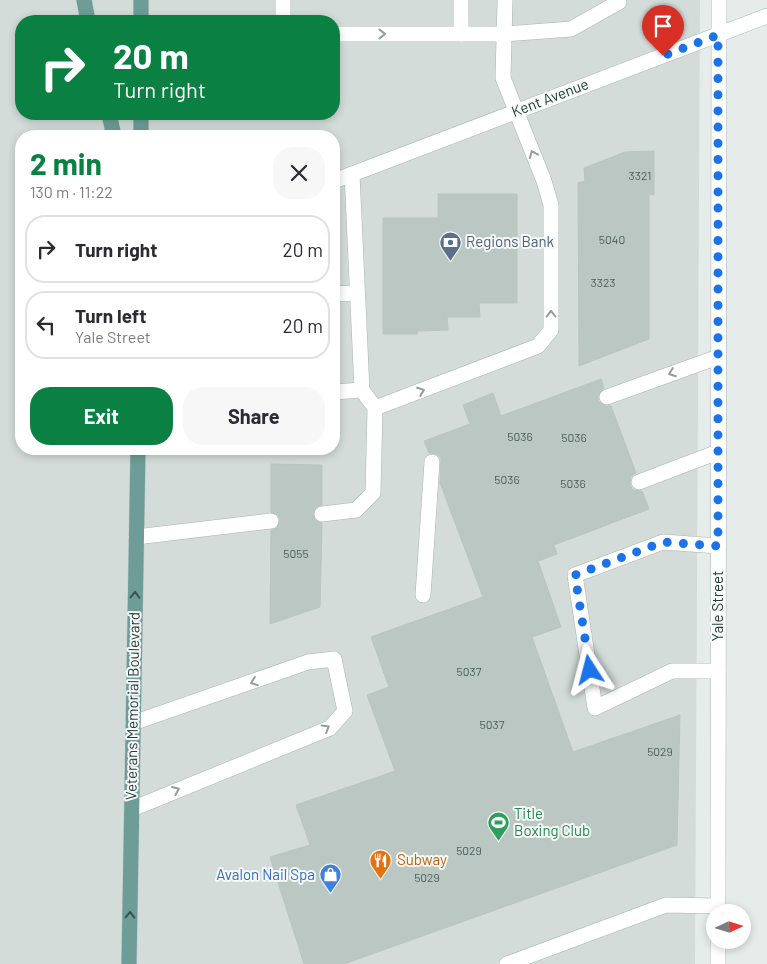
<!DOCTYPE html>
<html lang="en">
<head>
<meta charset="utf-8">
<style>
	body { margin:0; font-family:Barlow,sans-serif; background:#f7f7f7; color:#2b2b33; height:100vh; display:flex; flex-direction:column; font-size:19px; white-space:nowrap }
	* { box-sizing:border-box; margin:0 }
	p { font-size:16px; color:#7c7c81 }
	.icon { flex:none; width:28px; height:28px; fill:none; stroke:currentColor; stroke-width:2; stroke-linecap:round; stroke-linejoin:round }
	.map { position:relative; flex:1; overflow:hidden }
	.sheet { position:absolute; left:15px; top:130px; width:325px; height:325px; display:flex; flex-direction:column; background:#fff; border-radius:20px; box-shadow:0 2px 8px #0003 }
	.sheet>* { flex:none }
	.guide { position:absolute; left:15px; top:15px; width:325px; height:105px; border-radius:20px; box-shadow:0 2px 8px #0003; background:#0b8043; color:#fff; overflow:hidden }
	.needle { width:32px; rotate:86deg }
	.fabs { position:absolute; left:706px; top:904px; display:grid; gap:10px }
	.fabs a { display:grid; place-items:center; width:45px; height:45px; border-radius:50%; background:#fff; box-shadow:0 2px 8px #0003; font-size:25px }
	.pin { position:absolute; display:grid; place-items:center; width:42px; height:42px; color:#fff; margin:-51px -21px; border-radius:50% 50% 50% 0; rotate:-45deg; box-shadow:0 0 5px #0007 }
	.pin .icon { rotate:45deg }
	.me { position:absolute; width:55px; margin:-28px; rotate:351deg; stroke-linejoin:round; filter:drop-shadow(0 0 4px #0008) }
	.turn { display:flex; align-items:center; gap:18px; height:105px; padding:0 15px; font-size:22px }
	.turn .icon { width:65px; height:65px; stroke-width:2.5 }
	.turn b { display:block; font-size:35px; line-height:42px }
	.round { display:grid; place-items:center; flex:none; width:52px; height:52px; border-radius:20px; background:#f7f7f7 }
	.headline { display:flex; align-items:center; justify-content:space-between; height:85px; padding:0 15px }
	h1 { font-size:30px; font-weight:700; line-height:38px; color:#0b8043 }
	.primary-button { display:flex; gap:10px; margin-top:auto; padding:10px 15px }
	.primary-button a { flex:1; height:58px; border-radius:20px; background:#0b8043; color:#fff; font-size:20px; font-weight:700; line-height:58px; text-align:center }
	.primary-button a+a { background:#f7f7f7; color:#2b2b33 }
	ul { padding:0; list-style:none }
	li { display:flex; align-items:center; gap:15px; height:68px; margin:0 10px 8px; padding:0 5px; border:2px solid #e1e1e2; border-radius:20px }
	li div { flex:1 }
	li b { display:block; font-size:19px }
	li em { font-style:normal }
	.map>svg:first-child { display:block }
</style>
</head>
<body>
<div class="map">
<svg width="767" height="964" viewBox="0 0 767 964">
	<rect width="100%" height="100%" fill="#e5ecea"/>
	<!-- built -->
	<path fill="#d3dcd9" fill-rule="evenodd" d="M0,0H700L695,964H0ZM21,21H334V114H21ZM21,136H334V449H21Z"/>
	<!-- building -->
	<g fill="#bac7c3" stroke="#b8c5c1">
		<path d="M654,151V195L649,194V339L579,366L578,183L585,181L584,168L625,152Z"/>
		<path d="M438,194H517V303H479L480,317H447L448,330L417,331L418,334H383V218H438Z"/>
		<path d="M601,379L604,388L598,395V401L605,406H611L636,473L631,476L630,485L633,490L642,491L649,509L554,545L557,554L538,561L561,627L532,637L573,752L680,715L677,845L344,964H304L270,857L310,845L296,805L395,771L367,695L389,687L371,637L483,597L440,483L441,458L437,454L429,453L424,441L470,424L463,405L493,393L501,416Z"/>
		<path d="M271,464L322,465V505L316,507L313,515L315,520L322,523L320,607L270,624L271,530L277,528L280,520L278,515L271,512Z"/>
	</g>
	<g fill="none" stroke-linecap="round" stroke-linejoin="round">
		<defs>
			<g id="service">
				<path d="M283,0V21"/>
				<path d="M461,0V34"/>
				<path d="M334,34H504L571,29L619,2"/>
				<path d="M334,294L357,293"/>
				<path d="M334,392L362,390"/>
				<path d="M607,397L718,357"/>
				<path d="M375,408L538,346L551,330V205L544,181L503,78L505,0"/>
				<path d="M639,482L718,452"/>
				<path d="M322,514L356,510L373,493L375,408L362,390L352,174"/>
				<path d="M136,537L271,521"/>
				<path d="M423,595L432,462"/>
				<path d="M718,671H672L595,708L575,575L663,542L718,546"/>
				<path d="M132,809L330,728L345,711L334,659L308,662L133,723"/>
				<path d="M507,964L666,905L718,906"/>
			</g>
			<g id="minor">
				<path d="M334,181L767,16"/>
				<path d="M718,912L719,0"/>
				<path d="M718,964V940"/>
			</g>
			<g id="primary">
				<path d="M84,0L88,21"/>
				<path d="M141,0V21"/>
				<path d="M109,114L114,136"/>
				<path d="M141,114V136"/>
				<path d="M129,964L138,449"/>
			</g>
		</defs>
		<!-- service casing -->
		<use href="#service" stroke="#a8b4b1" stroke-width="16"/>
		<!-- minor casing -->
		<use href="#minor" stroke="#a8b4b1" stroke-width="16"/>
		<!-- primary casing -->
		<use href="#primary" stroke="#c2c8c8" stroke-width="16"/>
		<!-- service -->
		<use href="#service" stroke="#fff" stroke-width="15"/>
		<!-- minor -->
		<use href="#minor" stroke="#fff" stroke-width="15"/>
		<!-- primary -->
		<use href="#primary" stroke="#6e9d97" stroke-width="15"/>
	</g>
	<!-- one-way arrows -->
	<defs><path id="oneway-chevron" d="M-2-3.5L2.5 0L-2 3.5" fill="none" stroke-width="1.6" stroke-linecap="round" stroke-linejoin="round" transform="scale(1.25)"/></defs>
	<g stroke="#929e9c">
		<use href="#oneway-chevron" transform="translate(382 34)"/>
		<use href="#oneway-chevron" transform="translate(533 154) rotate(-112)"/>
		<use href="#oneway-chevron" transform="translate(551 314) rotate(-90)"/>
		<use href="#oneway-chevron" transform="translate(672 373) rotate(160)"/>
		<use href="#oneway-chevron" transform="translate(421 391) rotate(-21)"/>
		<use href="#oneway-chevron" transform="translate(254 682) rotate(160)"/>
		<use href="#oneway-chevron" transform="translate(326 728) rotate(-30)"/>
		<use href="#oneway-chevron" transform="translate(176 790) rotate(-23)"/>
	</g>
	<g stroke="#385450">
		<use href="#oneway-chevron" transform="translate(135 595) rotate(-89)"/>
		<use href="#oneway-chevron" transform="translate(130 915) rotate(-89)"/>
	</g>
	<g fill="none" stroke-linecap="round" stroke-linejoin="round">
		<!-- route -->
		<path stroke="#1a73e8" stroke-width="9" stroke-dasharray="0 16.2" d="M590,670L575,575L663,542L718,546V35L663,56"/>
	</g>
	<!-- icons -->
	<defs>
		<symbol id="bank-pin" viewBox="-11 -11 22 30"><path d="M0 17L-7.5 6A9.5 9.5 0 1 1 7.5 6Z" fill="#5c6f8a" stroke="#f5f9f7"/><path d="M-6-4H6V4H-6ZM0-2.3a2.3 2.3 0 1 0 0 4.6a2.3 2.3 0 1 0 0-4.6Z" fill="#fff"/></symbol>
		<symbol id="stadium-pin" viewBox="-11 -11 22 30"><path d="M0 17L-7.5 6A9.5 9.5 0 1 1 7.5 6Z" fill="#2e9e5b" stroke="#f5f9f7"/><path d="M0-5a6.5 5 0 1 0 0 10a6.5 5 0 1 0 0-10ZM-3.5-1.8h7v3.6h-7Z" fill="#fff"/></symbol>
		<symbol id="restaurant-pin" viewBox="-11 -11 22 30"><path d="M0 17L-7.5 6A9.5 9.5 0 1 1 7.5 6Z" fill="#e8710a" stroke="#f5f9f7"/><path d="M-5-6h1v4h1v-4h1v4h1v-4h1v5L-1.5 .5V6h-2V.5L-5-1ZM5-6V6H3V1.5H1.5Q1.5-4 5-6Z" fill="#fff"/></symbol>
		<symbol id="shop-pin" viewBox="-11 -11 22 30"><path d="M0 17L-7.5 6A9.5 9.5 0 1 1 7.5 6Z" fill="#3f7fe0" stroke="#f5f9f7"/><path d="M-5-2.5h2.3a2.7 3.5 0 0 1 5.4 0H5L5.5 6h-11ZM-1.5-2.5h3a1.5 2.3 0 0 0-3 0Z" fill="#fff"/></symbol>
	</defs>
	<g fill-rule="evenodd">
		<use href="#bank-pin" x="438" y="230" width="25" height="34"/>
		<use href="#stadium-pin" x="486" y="810" width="25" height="34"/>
		<use href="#restaurant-pin" x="368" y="848" width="25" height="34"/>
		<use href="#shop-pin" x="318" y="862" width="25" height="34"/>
	</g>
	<g text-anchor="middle" stroke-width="4" stroke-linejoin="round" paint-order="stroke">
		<!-- number labels -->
		<g font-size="12" fill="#4b5f5c">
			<text x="640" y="180">3321</text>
			<text x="612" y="244">5040</text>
			<text x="603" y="287">3323</text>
			<text x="520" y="441">5036</text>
			<text x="574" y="442">5036</text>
			<text x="507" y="484">5036</text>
			<text x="573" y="488">5036</text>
			<text x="296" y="558">5055</text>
			<text x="469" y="676">5037</text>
			<text x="492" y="729">5037</text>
			<text x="660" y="756">5029</text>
			<text x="469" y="855">5029</text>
			<text x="427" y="882">5029</text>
		</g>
		<!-- street labels -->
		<g font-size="15" fill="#263c39" stroke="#f5f9f7">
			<text transform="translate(550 98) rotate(-21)" y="5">Kent Avenue</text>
			<text transform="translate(718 606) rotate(-90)" y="5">Yale Street</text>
			<text transform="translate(133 706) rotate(-89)" y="5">Veterans Memorial Boulevard</text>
		</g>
		<!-- service labels -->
		<g font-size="15" fill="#4e5e75" stroke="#f5f9f7" text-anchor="start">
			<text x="466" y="247">Regions Bank</text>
		</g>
		<!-- leisure labels -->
		<g font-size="15" fill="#27864d" stroke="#f5f9f7" text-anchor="start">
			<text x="514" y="819">Title<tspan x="514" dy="17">Boxing Club</tspan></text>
		</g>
		<!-- food labels -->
		<g font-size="15" fill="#c56008" stroke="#f5f9f7" text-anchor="start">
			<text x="397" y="865">Subway</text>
		</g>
		<!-- shop labels -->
		<g font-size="15" fill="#366cbe" stroke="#f5f9f7" text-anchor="end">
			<text x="315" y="880">Avalon Nail Spa</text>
		</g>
	</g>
</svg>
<div class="fabs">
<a><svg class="needle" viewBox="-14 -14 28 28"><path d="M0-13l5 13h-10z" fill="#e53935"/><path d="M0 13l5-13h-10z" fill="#7c7c81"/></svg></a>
</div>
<div class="pin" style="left:663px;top:56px;background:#d93025"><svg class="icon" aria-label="arrive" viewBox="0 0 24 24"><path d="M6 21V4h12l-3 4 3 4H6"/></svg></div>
<svg class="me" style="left:590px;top:670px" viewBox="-20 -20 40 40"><path d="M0-17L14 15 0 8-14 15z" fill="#1a73e8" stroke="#fff" stroke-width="4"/></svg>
<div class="guide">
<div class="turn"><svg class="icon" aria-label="right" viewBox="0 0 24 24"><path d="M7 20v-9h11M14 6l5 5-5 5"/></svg><div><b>20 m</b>Turn right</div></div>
</div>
<section class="sheet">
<div class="headline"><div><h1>2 min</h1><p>130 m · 11:22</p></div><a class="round"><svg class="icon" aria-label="close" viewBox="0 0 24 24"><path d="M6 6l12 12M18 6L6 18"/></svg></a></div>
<ul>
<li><svg class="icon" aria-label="right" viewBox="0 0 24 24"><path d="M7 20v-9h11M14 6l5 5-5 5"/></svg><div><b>Turn right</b></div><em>20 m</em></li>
<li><svg class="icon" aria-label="left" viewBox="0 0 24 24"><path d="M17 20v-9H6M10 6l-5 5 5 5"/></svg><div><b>Turn left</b><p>Yale Street</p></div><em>20 m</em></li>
</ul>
<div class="primary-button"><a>Exit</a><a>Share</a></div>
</section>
</div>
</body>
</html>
